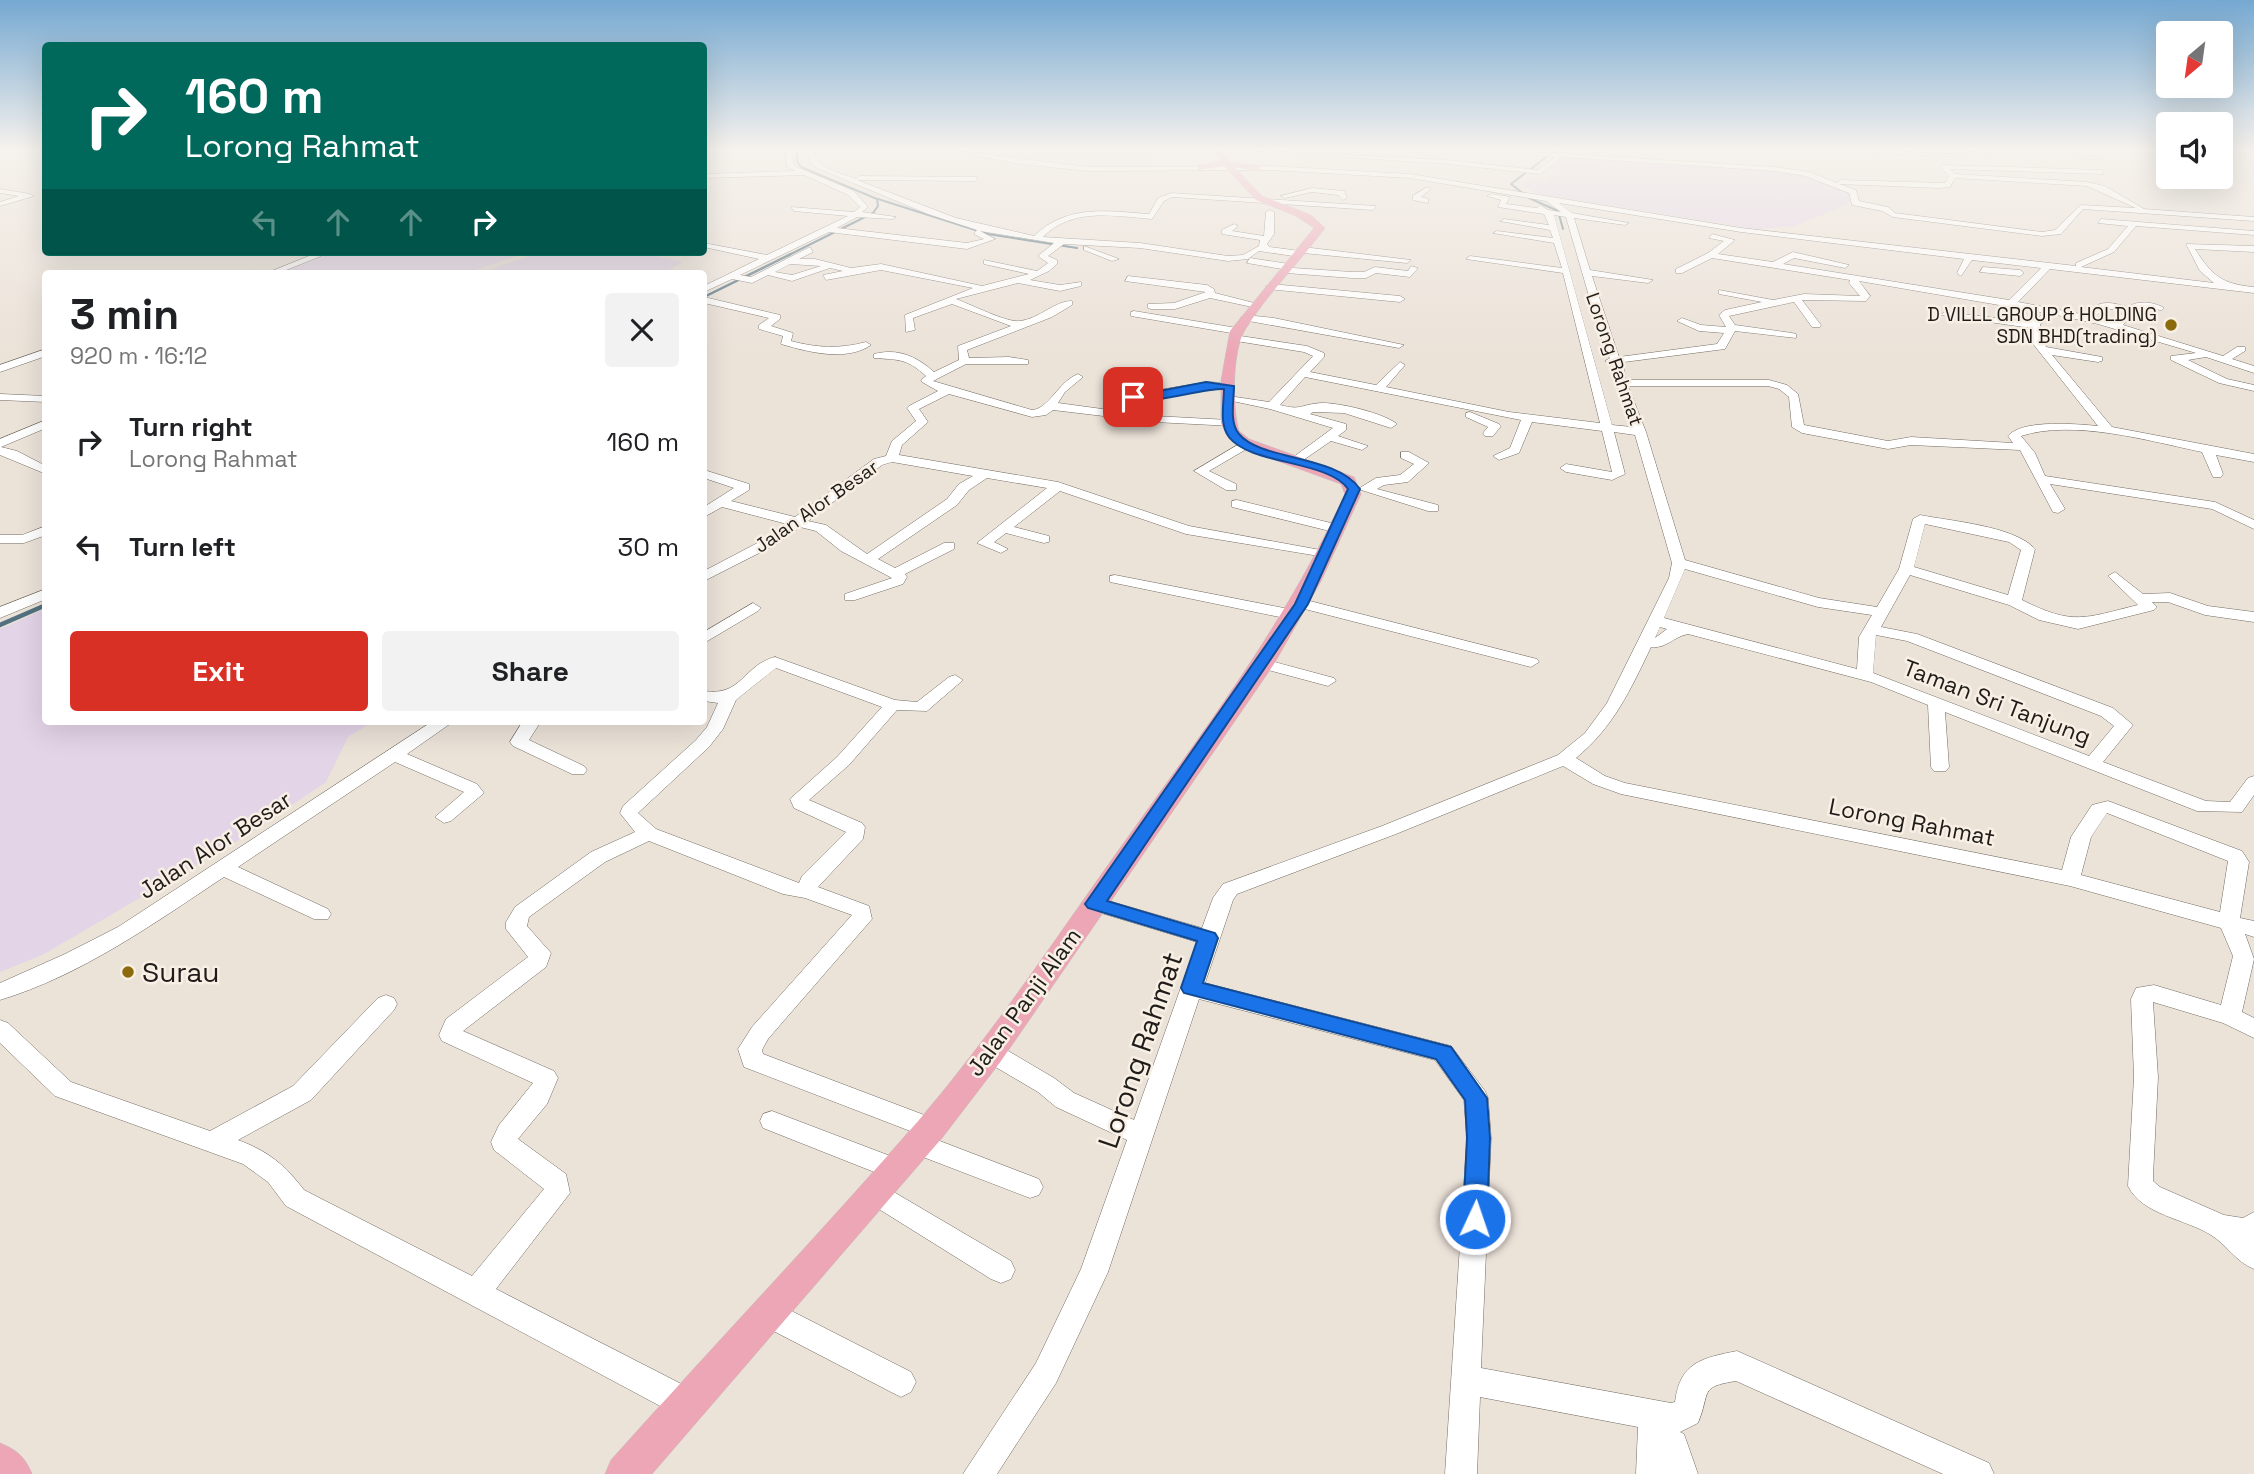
<!DOCTYPE html>
<html lang="en">
<head>
<meta charset="utf-8">
<style>
	body { margin:0; font-family:"Space Grotesk",sans-serif; background:#f2f2f2; color:#202124; height:100vh; display:flex; flex-direction:column; font-size:26px; white-space:nowrap }
	* { box-sizing:border-box; margin:0 }
	p { font-size:23px; color:#757577 }
	.icon { flex:none; width:38px; height:38px; fill:none; stroke:currentColor; stroke-width:2; stroke-linecap:round; stroke-linejoin:round }
	.map { position:relative; flex:1; overflow:hidden }
	.side { position:absolute; left:42px; top:270px; width:665px; height:455px; display:flex; flex-direction:column; background:#fff; border-radius:7px; box-shadow:0 7px 28px #0002 }
	.side>* { flex:none }
	.hud { position:absolute; left:42px; top:42px; width:665px; height:214px; border-radius:7px; box-shadow:0 7px 28px #0002; background:#00695c; color:#fff; overflow:hidden }
	.needle { width:46px; rotate:209deg }
	.controls { position:absolute; left:2156px; top:21px; display:grid; gap:14px }
	.controls a { display:grid; place-items:center; width:77px; height:77px; border-radius:7px; background:#fff; box-shadow:0 7px 28px #0002; font-size:35px }
	.pin { position:absolute; display:grid; place-items:center; width:60px; height:60px; color:#fff; margin:-30px; border-radius:14px; box-shadow:0 4px 10px #0006 }
	.me { position:absolute; width:77px; margin:-38px; rotate:3deg; stroke-linejoin:round; filter:drop-shadow(0 0 5px #0008) }
	.turn { display:flex; align-items:center; gap:24px; height:147px; padding:0 28px; font-size:32px }
	.turn .icon { width:91px; height:91px; stroke-width:2.5 }
	.turn b { display:block; font-size:49px; line-height:60px }
	.lanes { display:flex; align-items:center; height:66px; padding:0 28px; background:#0003; justify-content:center; gap:35px; direction:ltr }
	.lanes .off { opacity:.35 }
	.round { display:grid; place-items:center; flex:none; width:74px; height:74px; border-radius:7px; background:#f2f2f2 }
	.overview { display:flex; align-items:center; justify-content:space-between; height:119px; padding:0 28px }
	h1 { font-size:42px; font-weight:800; line-height:52px }
	.action { display:flex; gap:14px; margin-top:auto; padding:14px 28px }
	.action a { flex:1; height:80px; border-radius:7px; background:#d93025; color:#fff; font-size:28px; font-weight:800; line-height:80px; text-align:center }
	.action a+a { background:#f2f2f2; color:#202124 }
	ul { padding:0; list-style:none }
	li { display:flex; align-items:center; gap:21px; height:105px; padding:0 28px }
	li div { flex:1 }
	li b { display:block; font-size:26px }
	li em { font-style:normal }
	.map>svg:first-child { display:block }
</style>
</head>
<body>
<div class="map">
<svg width="2254" height="1474" viewBox="0 0 2254 1474">
	<rect width="100%" height="100%" fill="#ebe2d8"/>
	<!-- education -->
	<g fill="#e3d4e7">
		<path d="M1019,149H1207L1193,153L1159,151L1151,159L1004,156Z"/>
		<path d="M1562,156L1803,174L1852,194L1848,204L1795,226L1756,229L1538,194L1521,185L1530,180L1545,181L1557,171L1545,169Z"/>
		<path d="M336,252H529L466,273H278Z"/>
		<path d="M542,252H635L683,262L663,273H479Z"/>
		<path d="M45,609L46,721H374L348,737L326,782L249,834L44,954L0,972V629Z"/>
	</g>
	<g fill="none" stroke-linecap="round" stroke-linejoin="round">
		<!-- stream-far2 -->
		<g stroke="#537181" stroke-width="2">
			<path d="M1557,149L1511,184L1529,198L1558,211L1563,229"/>
			<path d="M878,199L988,234L1077,248"/>
			<path d="M787,256L873,213L878,206L877,199L801,167L797,161V149"/>
		</g>
		<!-- stream-far1 -->
		<path stroke="#537181" stroke-width="2.5" d="M704,297L791,254"/>
		<!-- stream -->
		<path stroke="#537181" stroke-width="4.5" d="M0,625L46,605"/>
		<defs>
			<g id="minor">
				<path d="M785,149H791L794,166L854,191L868,207L862,212L896,217L892,219L857,217L837,228L967,243L984,239L974,234L977,230L928,214L817,168L810,163L806,149H812C819,171 837,171 856,179L859,176L978,177L975,181L857,180L956,218L1034,236C1067,204 1107,211 1149,214L1158,198L1171,193L1376,206L1373,210L1172,197L1164,201L1152,219C1114,216 1072,207 1043,237L1140,243L1228,256L1243,255L1259,246L1260,240L1222,234V230L1234,224L1238,226L1232,231L1264,236L1266,212L1270,210L1274,212V234L1267,244L1270,247L1300,251L1303,247L1411,260L1407,263L1303,253L1300,257L1259,251L1248,259L1228,261L1140,248L1064,244L1048,256L1057,260V264L1049,271L1030,280L1060,285L1081,282V286L1060,291L1018,283L956,299C970,304 1007,323 1020,321C1039,319 1056,300 1072,301V305L1052,317L967,350L969,358L1009,357L1028,360V364H966L933,381L1032,410C1049,409 1058,382 1078,374L1083,377L1065,392L1058,403L1154,416L1229,420L1235,424L1233,426L1154,422L1053,410L1046,415L1032,417L949,394L919,409L928,422L902,445L899,455L1058,482L1189,526L1326,551L1331,552V558L1186,534L1060,491L1014,527L1049,536V542L1044,543L1006,533L994,542L1008,549L1001,553L977,543L1047,488L987,478L969,490L957,505L878,559L895,568L944,543H954V549L905,574L907,577L903,584L855,600H845V594L892,578L841,551L816,531L800,527L777,544L704,581V571L767,538L787,524L722,507L704,517V507L734,488L704,478V470L749,484V490L731,501L795,517L874,459L886,456L892,441L916,421L907,408L909,406L938,391L922,382L921,380L926,376C906,358 899,360 874,358V354C898,348 916,356 934,372L959,360L958,346L1011,326L952,304L913,318L915,330L906,332L905,315L973,288L881,270L826,280L823,275L843,271L830,268L792,281L768,275L752,283L732,279L704,292V286L759,259L704,247V243L767,255L848,216L794,211L791,207L854,212L860,207L848,195L804,175L704,178V174L795,171L787,167ZM980,231L1054,243L1038,256L1048,263L1037,271L984,260V264L1029,274L982,286L881,264L851,268L815,259H799L813,252L810,247L751,277L740,275L829,232L967,249L995,239ZM790,264L821,266L792,275L775,272ZM892,462L973,476L959,484L947,499L867,554L826,525L808,521L882,465Z"/>
				<path d="M941,149L1089,167L1269,166L1410,174L1741,228L2076,266V263L2108,249L2128,226L2098,223L2101,219L2254,231V235L2136,226L2114,252L2081,267L2214,283L2200,271L2186,244L2254,246V252L2195,249C2212,276 2222,284 2254,287V293L2050,269L2018,302L2086,315C2098,299 2110,302 2128,307C2137,300 2155,302 2164,308L2162,310L2138,308L2123,325L2223,356L2237,347H2245V351L2232,359L2254,366V373L2206,357L2188,360L2227,379L2254,385V391L2219,383L2171,360V356L2196,353L2098,324L2057,315L2040,324L2046,347L2102,357V361L2098,362L2052,355L2112,427L2254,454V462L2216,455L2223,474L2221,477H2213L2202,452C2149,441 2074,419 2021,436L2035,453L2045,476L2215,502L2254,520V529L2212,509L2050,484L2065,509L2058,513L2053,512L2020,450L1911,445L1888,449L1802,433L1792,427L1789,397L1779,389L1768,386H1628L1646,432L1685,560L1819,598L1877,607L1899,569L1913,519L1920,515C1950,521 2015,526 2035,549L2022,600C2074,626 2084,618 2138,605L2108,576L2115,572L2143,594L2170,593L2208,606L2254,612V622L2205,615L2168,602H2152L2157,607L2154,610L2078,629L2039,620L2009,605L1910,575L1881,627L1917,634L2113,708L2133,725L2103,762L2206,801L2230,802L2248,778L2254,776V795L2242,812L2197,811L1945,712L1949,767L1946,771H1934L1931,767L1928,705L1871,682L1688,634C1673,637 1666,649 1651,647C1631,689 1613,728 1576,758L1605,776L1625,783L2062,870L2071,837L2092,805L2108,801L2242,851L2249,862L2240,918L2254,921V937L2245,934L2254,959L2242,1012L2254,1018V1038L2223,1023L2153,1002L2158,1077L2153,1176V1181L2160,1187L2224,1215L2243,1218L2254,1212V1269C2236,1262 2227,1245 2211,1235C2186,1219 2142,1215 2128,1186L2134,1077L2131,999L2136,988L2154,985L2221,1005L2233,956L2221,928L2070,886L1621,794L1593,784L1563,766L1396,834L1237,894L1233,900L1205,983L1451,1046L1485,1091L1488,1098L1491,1138L1481,1368L1671,1403L1675,1402C1680,1362 1702,1358 1737,1351L1989,1463L1994,1474H1943L1736,1381C1698,1387 1711,1392 1698,1423L1680,1432L1684,1434L1698,1474H1636L1638,1427L1480,1397L1477,1474H1445L1467,1138L1464,1100L1435,1060L1199,999L1108,1272L1056,1383L997,1474H963L1036,1363L1081,1269L1127,1140L1056,1107L1038,1092L982,1059L978,1052L982,1045L990,1043L998,1045L1054,1078L1074,1093L1134,1120L1197,942L1088,909L1085,904L1088,899L1095,897L1202,928L1213,898L1223,884L1382,826L1558,755L1585,733L1607,703L1669,578L1672,563L1635,435L1614,432L1625,474L1612,480L1566,472L1560,468L1566,464L1612,472L1602,431L1532,422L1519,453L1499,460L1493,456L1510,448L1521,420L1305,377L1280,405C1302,411 1301,404 1322,403C1341,403 1383,413 1397,424L1391,428L1344,413L1313,412L1310,414L1346,424V430L1338,436L1368,446L1362,450L1331,441L1296,465L1292,464V458L1333,428L1270,409L1223,399L1229,396L1269,402L1313,356L1304,352L1230,340V336L1234,335L1307,346L1324,353V357L1310,372L1376,385L1400,362L1405,365L1386,387L1509,412L1600,423L1563,273L1466,259L1470,256L1562,268L1554,243L1493,233L1497,231L1553,238L1550,230L1500,221L1504,219L1549,225L1544,214L1498,207L1501,200L1487,196L1491,194L1510,197L1506,204L1537,208L1540,205L1548,210L1561,212L1546,201L1410,178L1269,170L1089,171L1020,164ZM1559,203L1741,232L1964,259L1957,273L1961,276L1972,260L2041,268L2009,300L1783,264L1794,258L1845,268L1849,265L1793,252L1773,262L1718,254L1735,240L1712,234L1709,238L1724,241L1708,253L1676,269V273H1682L1712,258L1850,280L1849,283L1860,296L1804,294L1773,300L1719,290V294L1762,302L1725,310L1719,315L1726,327L1701,325L1682,318L1677,321L1699,331L1724,333L1717,344L1619,357L1592,276L1648,283L1653,280L1590,270L1574,218L1625,225L1629,223L1572,213ZM1554,215L1566,217L1605,351L1610,358L1605,361L1615,365L1614,377L1632,427L1612,425ZM1859,281L2046,313L2030,322L1945,312L1940,315L2031,328L2034,345L2098,426C2077,424 2022,419 2008,436L2013,443L1911,437L1888,441L1804,425L1798,394L1787,385L1769,380H1625L1624,362L1725,349L1735,331L1796,338V334L1792,333L1735,325L1729,316L1794,302L1812,327H1820L1821,325L1802,300L1866,301L1870,296ZM2105,308L2123,311L2120,318L2113,322L2094,317ZM1925,524L2009,542L2021,550L2008,595L1914,567ZM1685,569L1818,607L1872,615L1859,637L1857,669L1664,618ZM1660,627L1667,629L1655,638ZM1876,635L1907,641L2101,716L2114,726L2089,756L1873,673ZM2107,813L2228,861L2220,912L2081,875L2091,837Z"/>
				<path d="M1227,149L1448,160L1538,170L1555,157L1539,155V153H1559L1565,150L1567,154L1775,167L1810,172L1837,183L1840,180L1945,183L1949,176L1940,167L1944,165L2101,170L2104,174L1950,169L1955,174L2087,182L2105,186L2144,209L2254,217V221L2083,209L2061,234L2042,236L1893,217L1882,211L1852,205L1849,193L1805,176L1775,171L1562,157L1540,174L1448,164ZM1955,178L2087,186L2136,208L2081,205L2055,230L2042,232L1895,213L1888,207L1859,201L1856,190L1839,184L1939,188L1950,187Z"/>
				<path d="M1947,149H1990L1995,151L1992,153Z"/>
				<path d="M2053,149H2064L2099,158L2096,160Z"/>
				<path d="M1875,150L1964,155L1967,157L1873,153Z"/>
				<path d="M1427,187L1431,189L1421,197L1428,199V203L1413,200V196Z"/>
				<path d="M1312,188L1344,191L1347,198L1343,200L1338,195L1312,192L1285,198L1281,196Z"/>
				<path d="M0,189L30,194L34,196L0,206V202L19,196L0,193Z"/>
				<path d="M1084,246L1119,259L1112,261L1084,250Z"/>
				<path d="M319,252H331L279,273H267Z"/>
				<path d="M1250,258L1289,264L1293,268L1352,272H1364L1375,267L1408,271L1411,266L1418,268L1410,277L1376,273L1366,278H1352L1286,273L1282,269L1247,263Z"/>
				<path d="M1983,267L2020,270L2024,273L2020,276L1980,272Z"/>
				<path d="M1128,276L1207,285L1214,289L1215,293L1262,305L1257,308L1210,298L1175,309H1151L1148,308V304L1174,303L1206,292L1125,281Z"/>
				<path d="M1271,284L1400,296L1405,299L1400,302L1268,289L1266,287Z"/>
				<path d="M704,297L780,315V319L771,326L793,333L791,341C817,348 840,349 866,342L871,345C846,362 808,352 781,344L783,336L759,329V325L769,318L704,303Z"/>
				<path d="M1134,311L1237,328L1242,331L1237,334L1131,316V312Z"/>
				<path d="M1246,315L1274,318L1404,345L1399,348L1243,320L1241,318Z"/>
				<path d="M46,349V356L0,372V365Z"/>
				<path d="M1206,382L1229,383L1235,386C1226,392 1213,387 1203,389C1185,392 1141,407 1127,397C1134,393 1192,385 1206,382Z"/>
				<path d="M0,394L46,396V402L0,400Z"/>
				<path d="M1470,412L1499,424L1501,426L1493,436H1485L1483,433L1488,427L1466,417V413Z"/>
				<path d="M46,420V428L1,447L17,451L46,466V474L0,455V439Z"/>
				<path d="M1246,440L1252,444L1250,447L1209,471L1236,484V490H1226L1194,471Z"/>
				<path d="M1401,452H1409L1429,463L1408,482L1384,485L1377,489L1438,505V511H1428L1358,489L1376,478L1400,475L1414,464L1401,458Z"/>
				<path d="M1237,500L1343,526L1345,529L1338,533L1232,507V501Z"/>
				<path d="M46,526V535L24,543H0V535H22Z"/>
				<path d="M1115,575L1294,610L1302,615L1294,620L1110,582V576Z"/>
				<path d="M46,589V599L0,618V607Z"/>
				<path d="M1302,599L1537,659L1539,662L1531,667L1297,607L1294,604Z"/>
				<path d="M753,603L761,608L758,611L704,643V632Z"/>
				<path d="M775,657L895,700L917,702L949,677L955,675L963,680L927,711L897,710L849,765L809,800L862,823L865,827L863,839L818,887L869,906L872,919L768,1039L762,1050L763,1054L940,1121L943,1128L940,1135L932,1138L1039,1179L1043,1187L1039,1195L1030,1198L910,1152L907,1144L910,1136L918,1134L744,1067L738,1049L752,1027L852,915L805,898L783,894L649,841L605,862L529,917L527,926L551,953L546,967L463,1031L554,1071L558,1078L547,1104L518,1139L566,1174L570,1193L496,1289L699,1393L703,1404L699,1415L688,1419L677,1415L286,1206L268,1182L243,1164L55,1096L0,1043V1020L8,1023L71,1082L210,1131L293,1086L378,998L386,995L394,998L397,1004L394,1010L311,1100L238,1140C268,1151 285,1165 304,1190L472,1276L544,1189L494,1150L491,1142L499,1125L533,1083L442,1041L439,1035L446,1019L528,957L506,929V922L515,907L591,852L635,832L620,813L623,806L696,740L707,727L718,703L704,701V691C742,697 743,665 775,657ZM776,668L882,707L837,757L790,799L794,808L846,832L802,876L799,883L656,829L638,813L709,747L723,729L736,700Z"/>
				<path d="M1263,659L1334,678L1336,681L1328,686L1257,667L1255,664Z"/>
				<path d="M433,721H454L407,754L477,784L484,793L451,821L444,823L435,817L464,792L395,762L238,867L328,909L331,914L328,919H314L224,877C153,924 82,975 0,1000V983L65,954L118,927Z"/>
				<path d="M523,721H541L529,740L584,766L587,770L584,774H572L513,746L510,742Z"/>
				<path d="M772,1111L906,1162L910,1170L906,1178L897,1181L763,1128L760,1121L763,1114Z"/>
				<path d="M875,1181L1011,1261L1015,1270L1011,1279L1001,1283L991,1279L866,1201L862,1193L866,1185Z"/>
				<path d="M768,1299L911,1372L916,1382L911,1392L901,1397L891,1392L758,1323L754,1313L758,1303Z"/>
			</g>
			<g id="major">
				<path d="M1213,149H1221L1230,162L1261,166L1258,171L1234,167L1262,196L1311,215L1325,228C1300,262 1267,294 1245,330C1232,350 1232,409 1239,431L1249,439L1354,477L1361,494L1321,581L1274,664L1001,1061L942,1138L652,1474H605L611,1460C713,1346 819,1235 919,1120C997,1029 1063,927 1133,830C1213,718 1287,620 1345,494L1341,484L1242,448L1229,439L1221,423V381L1230,331L1314,228L1296,216L1256,200L1224,166L1198,170V166L1221,161Z"/>
				<path d="M0,1443C17,1450 25,1457 32,1474H0Z"/>
			</g>
		</defs>
		<!-- minor casing -->
		<use href="#minor" stroke="#736c63" stroke-width="1"/>
		<!-- major casing -->
		<use href="#major" stroke="#c5c4c3" stroke-width="1"/>
		<!-- minor -->
		<use href="#minor" fill="#fff" fill-rule="evenodd"/>
		<!-- major -->
		<use href="#major" fill="#eca6b6" fill-rule="evenodd"/>
	</g>
	<!-- sky -->
	<linearGradient id="sky" x2="0" y2="1"><stop stop-color="#75a8d1"/><stop offset="0.42" stop-color="#f6f2ed"/><stop offset="1" stop-color="#f6f2ed" stop-opacity="0"/></linearGradient>
	<rect width="2254" height="355" fill="url(#sky)"/>
	<!-- route -->
	<path fill="#1a73e8" stroke="#114b97" stroke-width="2" d="M1206,382L1234,386C1234,399 1229,423 1239,434C1261,461 1335,454 1360,489L1308,604L1107,901L1215,933L1218,938L1203,983L1451,1047L1487,1098L1490,1138L1487,1219L1483,1226L1475,1229L1466,1226L1463,1219L1467,1138L1465,1100L1436,1059L1184,993L1181,988L1197,941L1088,908L1085,904L1295,604L1348,489C1328,460 1250,465 1229,437C1219,424 1224,404 1224,389C1200,388 1145,408 1128,397Z"/>
	<!-- markers -->
	<g fill="#8c6b0d" stroke="#f8efe5" stroke-width="2.5">
		<circle cx="2171" cy="325" r="7"/>
		<circle cx="128" cy="972" r="7"/>
	</g>
	<g text-anchor="middle" stroke-width="5" stroke-linejoin="round" paint-order="stroke">
		<!-- far-poi labels -->
		<g font-size="19" fill="#1f1c19" stroke="#f8efe5" text-anchor="end">
			<text x="2157" y="321">D VILLL GROUP &amp; HOLDING<tspan x="2157" dy="22">SDN BHD(trading)</tspan></text>
		</g>
		<!-- far-street labels -->
		<g font-size="19" fill="#1f1c19" stroke="#f8efe5">
			<text transform="translate(1615 359) rotate(71)" y="7">Lorong Rahmat</text>
			<text transform="translate(816 506) rotate(-35)" y="7">Jalan Alor Besar</text>
		</g>
		<!-- street labels -->
		<g font-size="23" fill="#1f1c19" stroke="#f8efe5">
			<text transform="translate(1997 702) rotate(21)" y="8">Taman Sri Tanjung</text>
			<text transform="translate(1912 822) rotate(11)" y="8">Lorong Rahmat</text>
			<text transform="translate(215 845) rotate(-33)" y="8">Jalan Alor Besar</text>
			<text transform="translate(1024 1002) rotate(-54)" y="8">Jalan Panji Alam</text>
		</g>
		<!-- near-poi labels -->
		<g font-size="28" fill="#1f1c19" stroke="#f8efe5" text-anchor="start">
			<text x="142" y="982">Surau</text>
		</g>
		<!-- near-street labels -->
		<g font-size="28" fill="#1f1c19" stroke="#f8efe5">
			<text transform="translate(1140 1050) rotate(-71)" y="10">Lorong Rahmat</text>
		</g>
	</g>
</svg>
<div class="controls">
<a><svg class="needle" viewBox="-14 -14 28 28"><path d="M0-13l5 13h-10z" fill="#e53935"/><path d="M0 13l5-13h-10z" fill="#757577"/></svg></a>
<a><svg class="icon" aria-label="sound" viewBox="0 0 24 24"><path d="M4 9h4l5-4v14l-5-4H4zM17 9q2 3 0 6"/></svg></a>
</div>
<div class="pin" style="left:1133px;top:397px;background:#d93025"><svg class="icon" aria-label="arrive" viewBox="0 0 24 24"><path d="M6 21V4h12l-3 4 3 4H6"/></svg></div>
<svg class="me" style="left:1475px;top:1219px" viewBox="-20 -20 40 40"><circle r="17" fill="#1a73e8" stroke="#fff" stroke-width="3"/><path d="M0-11L8 9 0 5-8 9z" fill="#fff"/></svg>
<div class="hud">
<div class="turn"><svg class="icon" aria-label="right" viewBox="0 0 24 24"><path d="M7 20v-9h11M14 6l5 5-5 5"/></svg><div><b>160 m</b>Lorong Rahmat</div></div>
<div class="lanes"><svg class="icon off" aria-label="left" viewBox="0 0 24 24"><path d="M17 20v-9H6M10 6l-5 5 5 5"/></svg><svg class="icon off" aria-label="ahead" viewBox="0 0 24 24"><path d="M12 20V5M6 11l6-6 6 6"/></svg><svg class="icon off" aria-label="ahead" viewBox="0 0 24 24"><path d="M12 20V5M6 11l6-6 6 6"/></svg><svg class="icon" aria-label="right" viewBox="0 0 24 24"><path d="M7 20v-9h11M14 6l5 5-5 5"/></svg></div>
</div>
<section class="side">
<div class="overview"><div><h1>3 min</h1><p>920 m · 16:12</p></div><a class="round"><svg class="icon" aria-label="close" viewBox="0 0 24 24"><path d="M6 6l12 12M18 6L6 18"/></svg></a></div>
<ul>
<li><svg class="icon" aria-label="right" viewBox="0 0 24 24"><path d="M7 20v-9h11M14 6l5 5-5 5"/></svg><div><b>Turn right</b><p>Lorong Rahmat</p></div><em>160 m</em></li>
<li><svg class="icon" aria-label="left" viewBox="0 0 24 24"><path d="M17 20v-9H6M10 6l-5 5 5 5"/></svg><div><b>Turn left</b></div><em>30 m</em></li>
</ul>
<div class="action"><a>Exit</a><a>Share</a></div>
</section>
</div>
</body>
</html>
